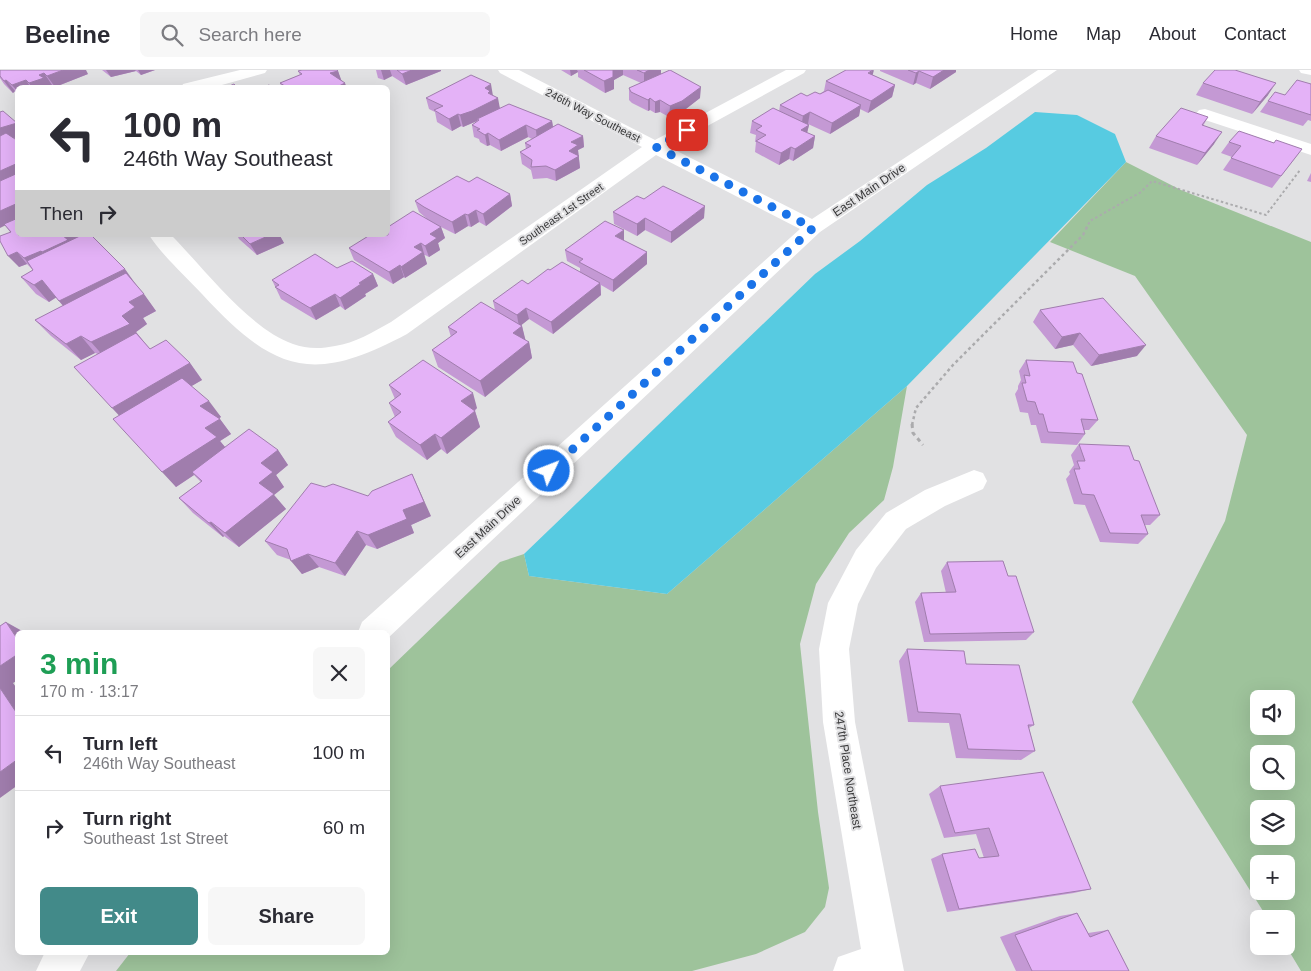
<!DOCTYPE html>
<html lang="en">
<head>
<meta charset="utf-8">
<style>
	body { margin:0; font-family:Helvetica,sans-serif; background:#f7f7f7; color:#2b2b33; height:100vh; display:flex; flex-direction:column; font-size:19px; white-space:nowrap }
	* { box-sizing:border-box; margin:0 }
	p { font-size:16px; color:#7c7c81 }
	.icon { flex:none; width:28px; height:28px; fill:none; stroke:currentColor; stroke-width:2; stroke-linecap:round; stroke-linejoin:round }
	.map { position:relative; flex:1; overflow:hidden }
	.drawer { position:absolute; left:15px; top:560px; width:375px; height:325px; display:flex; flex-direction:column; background:#fff; border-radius:8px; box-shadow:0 5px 20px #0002 }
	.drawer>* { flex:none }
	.banner { position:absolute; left:15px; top:15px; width:375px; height:152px; border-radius:8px; box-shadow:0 5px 20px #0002; background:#fff; color:#2b2b33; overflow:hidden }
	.tools { position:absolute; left:1250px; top:620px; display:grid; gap:10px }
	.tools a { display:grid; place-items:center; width:45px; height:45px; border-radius:8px; background:#fff; box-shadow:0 5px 20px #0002; font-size:25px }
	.pin { position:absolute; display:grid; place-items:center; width:42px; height:42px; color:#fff; margin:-21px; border-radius:10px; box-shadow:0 2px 8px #0006 }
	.me { position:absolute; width:55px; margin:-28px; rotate:47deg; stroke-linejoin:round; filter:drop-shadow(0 0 4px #0008) }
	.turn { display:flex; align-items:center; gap:18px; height:105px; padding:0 25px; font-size:22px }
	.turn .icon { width:65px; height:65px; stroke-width:2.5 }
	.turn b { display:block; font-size:35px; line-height:42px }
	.then { display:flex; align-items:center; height:48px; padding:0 25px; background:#0003; gap:10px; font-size:19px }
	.round { display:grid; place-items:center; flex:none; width:52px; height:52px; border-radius:8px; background:#f7f7f7 }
	.summary { display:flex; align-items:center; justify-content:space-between; height:85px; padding:0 25px }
	h1 { font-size:30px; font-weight:800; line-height:38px; color:#1e9e55 }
	.button { display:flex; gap:10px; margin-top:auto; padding:10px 25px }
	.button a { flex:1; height:58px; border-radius:8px; background:#428a89; color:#fff; font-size:20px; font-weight:800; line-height:58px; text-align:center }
	.button a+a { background:#f7f7f7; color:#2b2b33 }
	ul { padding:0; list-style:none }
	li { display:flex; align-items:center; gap:15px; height:75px; padding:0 25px; border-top:1px solid #e1e1e2 }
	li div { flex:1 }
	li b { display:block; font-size:19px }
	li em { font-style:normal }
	header { display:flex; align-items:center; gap:30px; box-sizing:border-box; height:70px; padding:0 25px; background:#fff; border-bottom:1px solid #e1e1e2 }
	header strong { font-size:24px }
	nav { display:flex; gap:28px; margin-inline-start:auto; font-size:18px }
	.search { width:350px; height:45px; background:#f7f7f7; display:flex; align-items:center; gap:12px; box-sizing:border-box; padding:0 18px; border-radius:8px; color:#7c7c81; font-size:19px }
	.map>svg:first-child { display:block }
</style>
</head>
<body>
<header>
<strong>Beeline</strong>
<div class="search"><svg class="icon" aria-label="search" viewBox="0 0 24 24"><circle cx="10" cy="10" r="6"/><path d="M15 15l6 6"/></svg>Search here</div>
<nav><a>Home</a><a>Map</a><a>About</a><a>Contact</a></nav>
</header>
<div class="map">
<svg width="1311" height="901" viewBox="0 0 1311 901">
	<rect width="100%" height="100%" fill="#e1e1e3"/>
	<!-- green -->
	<g fill="#9ec39b" fill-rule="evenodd">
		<path d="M1126,92L1181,120L1311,172V901H1301L1286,876V849H1268L1132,632L1225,451L1247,365L1135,206L1050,172ZM1259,629H1286V656H1259ZM1259,684H1286V711H1259ZM1259,739H1286V766H1259ZM1259,794H1286V821H1259Z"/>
		<path d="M907,316L893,397L884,430L849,463L816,514L800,574L818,742L829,818L825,837L805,862L756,884L692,901H116L130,883L388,882V600L500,492L524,484L529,506L667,524Z"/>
	</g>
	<!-- water -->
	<path fill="#57cbe1" d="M1035,42L1077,45L1115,64L1126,92L907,316L667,524L529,506L524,484L815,204L860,171L927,115L986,78Z"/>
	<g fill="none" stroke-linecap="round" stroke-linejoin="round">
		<!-- path-far2 -->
		<path stroke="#ababad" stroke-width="2" stroke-dasharray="2.5 2.5" stroke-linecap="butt" d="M1086,159L1090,151L1141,122L1152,111L1266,145L1300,100"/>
		<!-- path-far1 -->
		<path stroke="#ababad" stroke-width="2.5" stroke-dasharray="3 3" stroke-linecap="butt" d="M912,355L916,338L953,295L1083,165L1087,157"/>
		<!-- path -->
		<path stroke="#ababad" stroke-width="3" stroke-dasharray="4 4" stroke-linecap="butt" d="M912,354L913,363L923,375"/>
		<!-- minor -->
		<g fill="#fff" fill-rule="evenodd">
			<path d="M240,0H267L265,3L211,18H181L183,14Z"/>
			<path d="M498,0H519L655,70L786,0H806L804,3L669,77L812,149L1038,0H1057L820,162L388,568V562H358L362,552L800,159L656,85L407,264C312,315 274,302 202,224C185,206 162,185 149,165H171C205,199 248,258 293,274C306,279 321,279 335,276C355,273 373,262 391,252L642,77L500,3Z"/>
			<path d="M1299,0H1311V5L1301,3Z"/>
			<path d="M1205,39L1311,74V85L1199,48L1196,44L1199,40Z"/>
			<path d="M974,400L983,403L987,411L983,419L945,436L906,459L876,498L858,534L849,579L855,652L904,901H833L838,887L861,879L823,652L819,579L828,533L856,480L886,443L925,420Z"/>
			<path d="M45,882H90L80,901H36Z"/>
		</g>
	</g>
	<!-- wall -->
	<g fill="#c499d4">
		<path d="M0,0L88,4L55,17L52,15L49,16L50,18H18V24L15,21L13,23L4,14L0,8Z"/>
		<path d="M102,0H155L141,5L136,1L111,7Z"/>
		<path d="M376,0H441V1L406,15L392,6L384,10L378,8Z"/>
		<path d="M561,0H661V4L700,28L682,42L669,47L660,42L655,43L650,40L648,41L632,33L629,30V18L641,13L623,5L614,10V19L605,23L578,7V2L571,6Z"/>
		<path d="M880,0H956V2L930,19L916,13L913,15L880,1Z"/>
		<path d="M298,1H338L341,11L347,18H282L280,13L300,5Z"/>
		<path d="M872,5L895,15L892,27L868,43L860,39L859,46L830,64L808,54H806L809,55L807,63L815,66L813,78L793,91L789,89L779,95L755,82L756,72H755L756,65L750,63L752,51L779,42L780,35L807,26L820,24L824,21L826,11Z"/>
		<path d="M1203,13L1268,25L1252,44L1196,25Z"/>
		<path d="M1311,14V51L1308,50L1303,56L1260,42L1268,31L1285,25Z"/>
		<path d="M493,25L500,38L552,51L553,57L583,66L584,77L578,80L580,98L556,111L547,108L533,109L531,100L522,94L520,82L526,79L525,73L532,69L528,67L501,81L490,75L487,76L480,72L479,69L474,67L472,55L477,51L463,57L461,56L452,61L437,52L435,42L429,39L426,28Z"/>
		<path d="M0,42L18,54V67L13,68L18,165H78L137,216L156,241L143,248L147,254L136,262L150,279L190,293L202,310L191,316L221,347L219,348L231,364L220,371L225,377L278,380L288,395L276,405L284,417L274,425L286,439L239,477L224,466L223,467L193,443L179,428L201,412L194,405L176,417L119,345L98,284L95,283L81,290L51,266L35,250L63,236L56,227L49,232L36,224L21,207L33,200L27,194L19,197L10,162L5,155Z"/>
		<path d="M1208,47L1203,56L1214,74L1197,95L1149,78L1156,66Z"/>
		<path d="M1229,72L1274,73L1302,79L1272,118L1223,100L1232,87L1221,83Z"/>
		<path d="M1311,103V112L1307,111Z"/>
		<path d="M469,112L510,124L512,136L486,156L479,152L471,157L468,156L455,164L439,156L441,157L445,168L438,173L440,180L429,187L425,185H424L427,194L405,208L404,207L393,214L354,190L349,178L426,148L419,142L415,131Z"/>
		<path d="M644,129L704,148L671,173L645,160L637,166L614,154L613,142Z"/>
		<path d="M237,165H282L280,166L284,173L257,185L239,169Z"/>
		<path d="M624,171L647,182V194L613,222L601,215V225L553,264L529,249L521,255L522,256L525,270L529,272L532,288L485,327L438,297L432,280L451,267L448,257L495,240L493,231L528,214L550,200L580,202V198L567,191L565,180Z"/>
		<path d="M337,198L373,204L378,216L365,224L366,226L345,240L340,236L316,250L281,229L272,210Z"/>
		<path d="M1040,240L1137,286L1091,296L1073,275L1055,279L1033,252Z"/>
		<path d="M1026,290L1077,303L1098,350L1089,360H1084L1085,364L1077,375L1041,373L1036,355H1031L1028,343L1020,342L1015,324L1018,319V316L1021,310L1019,301Z"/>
		<path d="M389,315L477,338L475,341L480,357L447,384L441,379L427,390L396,367L388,352L395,347L389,333L395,329Z"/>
		<path d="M1079,374L1134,390L1160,445L1150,455H1145L1148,464L1138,474L1100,472L1085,435L1074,434L1066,409L1070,404L1069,402L1074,395L1071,385Z"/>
		<path d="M325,417L431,446L411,455L414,463L377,479L366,475L345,506L319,497L302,504L291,490L277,485L265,471Z"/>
		<path d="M947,492L1008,506L1034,562L1026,570L924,572L915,532L921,523H946L941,501Z"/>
		<path d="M907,579L966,594L1034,655L1029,658L1035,681L1021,690L956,688L949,653L908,652L899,591Z"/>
		<path d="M940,716L1091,819L1074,823L947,842L931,789L942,784L979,788H984L976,764L944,768L929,724Z"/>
		<path d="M1077,843L1088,863L1108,860L1129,901H1016L1000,867L1060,846Z"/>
	</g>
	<!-- shaded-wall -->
	<g fill="#a07dad">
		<path d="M63,0H86L88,4L55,17L47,6Z"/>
		<path d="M106,0H135L136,1L111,7Z"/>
		<path d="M138,0H155L141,5Z"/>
		<path d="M381,0H390L392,6L384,10Z"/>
		<path d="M412,0H441V1L406,15L402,4Z"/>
		<path d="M570,0H577L578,2L571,6Z"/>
		<path d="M613,0H623V5L614,10V19L605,23L604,11Z"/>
		<path d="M649,0H661V5L644,14V3Z"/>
		<path d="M874,0L871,11L868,3Z"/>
		<path d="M944,0H956V2L930,19L933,7Z"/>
		<path d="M338,1L342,12L330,3Z"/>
		<path d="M919,1L916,13L913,15L916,3Z"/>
		<path d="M44,3L52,15L49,16L50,18H32L29,13L39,5Z"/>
		<path d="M6,10L15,21L13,23L4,11Z"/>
		<path d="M26,10L31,18H18V22L12,15Z"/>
		<path d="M345,13L347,18H335Z"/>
		<path d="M1276,13L1268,25L1252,44L1260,32Z"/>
		<path d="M491,14L493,26L498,28L500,39L477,49V51L463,57L460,45L485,18Z"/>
		<path d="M895,15L892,27L868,43L871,31Z"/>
		<path d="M701,17L700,28L682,42L669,47L670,36Z"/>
		<path d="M650,28V40L648,41V30Z"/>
		<path d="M660,30V42L655,43V32Z"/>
		<path d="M861,35L859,46L830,64L832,53Z"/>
		<path d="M810,42L808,54L801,58L803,46Z"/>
		<path d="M458,44L461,56L452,61L449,49Z"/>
		<path d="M552,51L554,63L537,72L536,60Z"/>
		<path d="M17,53L18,67L2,71L0,74V58Z"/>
		<path d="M526,55L528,67L501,81L499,70Z"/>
		<path d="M809,55L806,67L801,60Z"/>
		<path d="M1222,62L1214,74L1197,95L1205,83Z"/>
		<path d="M488,63L490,75L487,76L485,65Z"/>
		<path d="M583,66L584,77L578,80L580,98L556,111L555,100L569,81L571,72Z"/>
		<path d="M815,66L813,78L793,91L795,79Z"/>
		<path d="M791,77L789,89L779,95L781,83Z"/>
		<path d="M18,93V109L0,117V101Z"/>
		<path d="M510,124L512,136L486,156L483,144Z"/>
		<path d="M18,133V149L0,158V141Z"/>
		<path d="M705,136L704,148L671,173V162Z"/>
		<path d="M476,140L479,152L471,157L468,145Z"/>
		<path d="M465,144L468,156L455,164L452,152Z"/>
		<path d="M645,148V160L637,166V154Z"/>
		<path d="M441,157L445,168L438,173L440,180L429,187L425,176L430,164Z"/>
		<path d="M624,160V172L615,166Z"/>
		<path d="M62,165H78L82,169L52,194L42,182Z"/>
		<path d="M270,165H282L280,166L284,173L257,185L250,174Z"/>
		<path d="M421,173L427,194L405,208L401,197L414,177Z"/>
		<path d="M41,181L50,192L34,200L24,188Z"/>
		<path d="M17,182L27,194L19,197L8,186Z"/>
		<path d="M647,182V194L613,222V210Z"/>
		<path d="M400,195L404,207L393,214L389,202Z"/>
		<path d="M125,199L137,216L74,248L59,231Z"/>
		<path d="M373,204L378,216L365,224L366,226L345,240L340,228L359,213Z"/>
		<path d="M42,210L57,227L49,232L34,215Z"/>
		<path d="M600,213L601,225L553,264L551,252Z"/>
		<path d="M144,224L156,241L143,248L147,254L136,262L143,271L106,289L91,272L122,246L129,232Z"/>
		<path d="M335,224L340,236L316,250L310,238Z"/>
		<path d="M526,238L529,249L519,257L517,245Z"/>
		<path d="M522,256L526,272L513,263Z"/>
		<path d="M1080,263L1073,275L1055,279L1062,267Z"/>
		<path d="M81,266L95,283L81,290L66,274Z"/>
		<path d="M529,272L532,288L485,327L480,311Z"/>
		<path d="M1146,275L1137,286L1091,296L1099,285Z"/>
		<path d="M190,293L202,310L127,354L112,338Z"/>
		<path d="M473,323L477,338L466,347L461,331Z"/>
		<path d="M209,331L221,347L213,352L200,336Z"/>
		<path d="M475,341L480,357L447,384L441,368Z"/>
		<path d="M220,349L231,364L220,371L230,383L192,402L194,405L176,417L162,402L205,358Z"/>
		<path d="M435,364L441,379L427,390L420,375Z"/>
		<path d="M278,380L288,395L276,405L284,417L274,425L286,439L239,477L225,463L259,413L261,393Z"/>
		<path d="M412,404L431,446L411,455L414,463L377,479L368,465L403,440Z"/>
		<path d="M211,452L224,466L223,467L209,453Z"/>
		<path d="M357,461L366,475L345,506L335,493Z"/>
		<path d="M308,484L319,497L302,504L291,491Z"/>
		<path d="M6,552L24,562H18V570Z"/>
		<path d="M18,584V610L13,613L18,620V645L0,618V596Z"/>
		<path d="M18,689V715L0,728V702Z"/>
	</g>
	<!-- building -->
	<g fill="#e4b2f7" stroke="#a07dad">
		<path d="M0,0H63L47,6L44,3L39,5L44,8L29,13L26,10L12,15L6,10L4,11L0,6Z"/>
		<path d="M302,0H337L338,1L330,3L345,13L335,18H288L280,13L302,4L298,1Z"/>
		<path d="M397,0H412L402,4Z"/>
		<path d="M584,0H613V7L604,11Z"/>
		<path d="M637,0H649L644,3Z"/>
		<path d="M670,0L701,17L682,31L670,36L660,30L655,32L650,28L648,30L631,22L629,18Z"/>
		<path d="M846,0H873L868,3L895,15L871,31L826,11Z"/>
		<path d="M908,0H944L933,7L919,1L916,3Z"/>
		<path d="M1215,0H1235L1276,13L1260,32L1203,13Z"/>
		<path d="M471,5L491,14L485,18L490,21L488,23L498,28L472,41L460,45L458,44L449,49L434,40L443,36L426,28Z"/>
		<path d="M1297,10L1311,14V45L1268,31L1275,22L1285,25Z"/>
		<path d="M234,14L238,18H225Z"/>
		<path d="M269,15L273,18H261Z"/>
		<path d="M828,20L861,35L832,53L810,42L803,46L780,35L801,23L807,26L815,22L820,24Z"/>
		<path d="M509,34L552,51L536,60L526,55L499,70L488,63L485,65L477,60L480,59L472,55L479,50L477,49Z"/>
		<path d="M773,38L809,55L801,60L815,66L795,79L791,77L781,83L756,71L766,65L756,60L762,56L752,51Z"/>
		<path d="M1181,38L1208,47L1202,55L1222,62L1205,83L1156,66Z"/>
		<path d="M3,41L17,53L0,58V42Z"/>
		<path d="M558,54L583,66L571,72L578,75L569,81L579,86L555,100L546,96L531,97L532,90L520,82L531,76L525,73Z"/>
		<path d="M1239,61L1274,73L1276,70L1302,79L1281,106L1231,88L1241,76L1229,72Z"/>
		<path d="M6,63L18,71V93L0,101V66Z"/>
		<path d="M18,103V133L0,141V111Z"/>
		<path d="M457,106L469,112L477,107L510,124L483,144L476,140L468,145L465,144L452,152L424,137L415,131Z"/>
		<path d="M663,116L705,136L671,162L645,148L637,154L613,142L637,126L644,129Z"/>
		<path d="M413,141L441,157L430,164L437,168L425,176L421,173L414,177L423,182L401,197L400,195L389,202L349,178L370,165H388V157Z"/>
		<path d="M18,148V165H62L68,170L42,182L41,181L24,188L17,182L8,186L0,171V166L11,162L4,154Z"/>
		<path d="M605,151L624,160L615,166L647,182L613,210L579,192L583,189L565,180Z"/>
		<path d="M82,165H91L125,199L59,231L42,210L34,215L21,207L33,200L27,191Z"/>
		<path d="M241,165H270L250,174Z"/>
		<path d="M315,184L337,198L352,191L373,204L359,213L361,214L340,228L335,224L310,238L275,217L279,215L272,210Z"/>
		<path d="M562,192L600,213L551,252L526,238L517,245L493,231L522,210L528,214L548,199L550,200Z"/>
		<path d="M126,203L144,224L129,232L135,237L122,246L130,254L91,272L81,266L66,274L35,250Z"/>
		<path d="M1103,228L1146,275L1099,285L1080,263L1062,267L1040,240Z"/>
		<path d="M481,232L522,256L513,263L529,272L480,311L432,280L457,262L448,257Z"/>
		<path d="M136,263L150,279L166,270L190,293L112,338L74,297Z"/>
		<path d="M423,290L473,323L461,331L475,341L441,368L435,364L420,375L388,352L401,342L389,333L401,324L389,315Z"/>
		<path d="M1026,290L1073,292L1077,303L1082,304L1098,350L1081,349L1085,364L1048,362L1043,344H1039L1035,332L1027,331L1022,313H1026L1024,305L1030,306Z"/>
		<path d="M182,308L209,331L200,336L220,349L205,358L217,367L162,402L113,349Z"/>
		<path d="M249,359L278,380L261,393L273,402L259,413L274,424L225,463L211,452L209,453L179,428L202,411L192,402Z"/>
		<path d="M1079,374L1129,376L1134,390L1139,391L1160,445H1141L1148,464L1110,463L1094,425L1082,424L1074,399H1080L1077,391H1085Z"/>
		<path d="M412,404L424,432L403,440L407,449L368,465L357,461L335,493L308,484L291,491L287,479L265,471L311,413L325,417L333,414L368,426L372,421Z"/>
		<path d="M1003,491L1008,506H1016L1034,562L930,564L921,523L956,522L947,492Z"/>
		<path d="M6,552L18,570V584L0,596V556Z"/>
		<path d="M907,579L964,581L966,594L1019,595L1034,655H1028L1035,681L968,679L960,644L918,642Z"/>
		<path d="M0,618L18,645V689L0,702Z"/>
		<path d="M1043,702L1091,819L959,839L942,784L975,779L979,788L999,786L989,758L955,763L940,716Z"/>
		<path d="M1077,843L1090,867L1108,860L1129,901H1032L1015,865Z"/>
	</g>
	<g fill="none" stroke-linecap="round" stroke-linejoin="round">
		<!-- route -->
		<path stroke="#1a73e8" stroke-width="9" stroke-dasharray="0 16.2" d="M549,401L813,158L656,77L687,60"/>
	</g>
	<g text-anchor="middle" stroke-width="4" stroke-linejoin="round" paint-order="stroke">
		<!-- far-street labels -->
		<g font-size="11" fill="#39393a" stroke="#e1e1e3">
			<text transform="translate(593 45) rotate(27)" y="4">246th Way Southeast</text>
			<text transform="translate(561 144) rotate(-35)" y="4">Southeast 1st Street</text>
		</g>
		<!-- street labels -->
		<g font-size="12" fill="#39393a" stroke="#e1e1e3">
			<text transform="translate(869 120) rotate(-34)" y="4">East Main Drive</text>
			<text transform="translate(488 457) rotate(-43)" y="4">East Main Drive</text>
			<text transform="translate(848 700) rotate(81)" y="4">247th Place Northeast</text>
		</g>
	</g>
</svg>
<div class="tools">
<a><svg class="icon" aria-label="sound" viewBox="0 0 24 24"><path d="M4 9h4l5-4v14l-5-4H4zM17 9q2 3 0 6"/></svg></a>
<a><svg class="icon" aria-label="search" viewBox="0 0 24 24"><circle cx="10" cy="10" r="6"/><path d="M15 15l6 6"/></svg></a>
<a><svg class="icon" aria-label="layers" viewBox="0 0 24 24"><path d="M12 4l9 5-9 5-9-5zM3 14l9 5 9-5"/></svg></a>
<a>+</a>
<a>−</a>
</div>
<div class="pin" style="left:687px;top:60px;background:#d93025"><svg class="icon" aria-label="arrive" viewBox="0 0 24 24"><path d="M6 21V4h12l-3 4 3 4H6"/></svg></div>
<svg class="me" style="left:549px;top:401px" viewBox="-20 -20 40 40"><circle r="17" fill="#1a73e8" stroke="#fff" stroke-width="3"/><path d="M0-11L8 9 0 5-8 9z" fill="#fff"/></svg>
<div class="banner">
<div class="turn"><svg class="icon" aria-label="left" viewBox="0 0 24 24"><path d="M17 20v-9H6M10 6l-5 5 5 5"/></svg><div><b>100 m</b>246th Way Southeast</div></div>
<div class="then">Then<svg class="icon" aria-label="right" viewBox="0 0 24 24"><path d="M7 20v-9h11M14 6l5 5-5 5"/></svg></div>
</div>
<section class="drawer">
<div class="summary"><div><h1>3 min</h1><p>170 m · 13:17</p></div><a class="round"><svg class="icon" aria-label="close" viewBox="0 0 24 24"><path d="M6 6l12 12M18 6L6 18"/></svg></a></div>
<ul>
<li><svg class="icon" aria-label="left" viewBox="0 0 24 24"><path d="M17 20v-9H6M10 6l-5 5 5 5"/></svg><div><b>Turn left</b><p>246th Way Southeast</p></div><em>100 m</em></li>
<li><svg class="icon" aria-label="right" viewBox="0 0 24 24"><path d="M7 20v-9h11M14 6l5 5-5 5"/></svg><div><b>Turn right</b><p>Southeast 1st Street</p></div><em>60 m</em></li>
</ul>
<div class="button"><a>Exit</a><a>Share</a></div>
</section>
</div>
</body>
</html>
